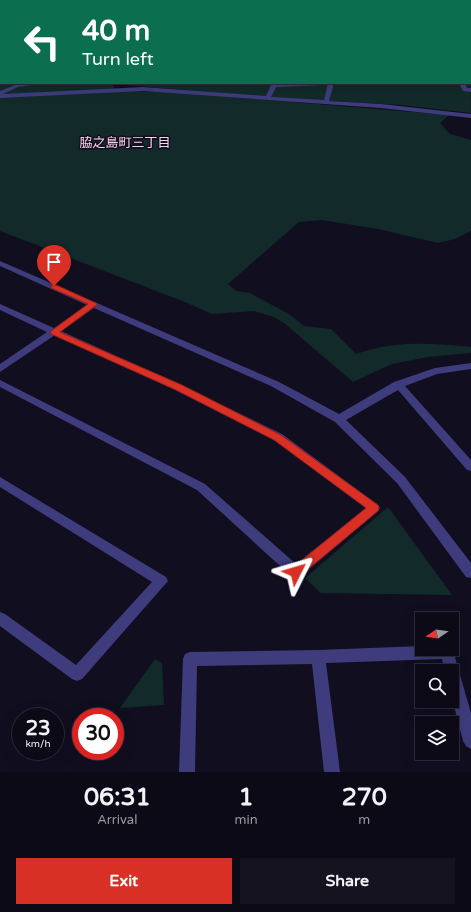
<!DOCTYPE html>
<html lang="en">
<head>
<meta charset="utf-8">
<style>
	body { margin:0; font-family:"Varela Round","Noto Sans JP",sans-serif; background:#161321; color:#f1f3f6; height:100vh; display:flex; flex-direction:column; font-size:15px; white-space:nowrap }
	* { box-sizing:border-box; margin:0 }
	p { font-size:13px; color:#9a9aa2 }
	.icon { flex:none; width:22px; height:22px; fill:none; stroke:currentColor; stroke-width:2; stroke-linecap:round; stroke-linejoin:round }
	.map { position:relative; height:772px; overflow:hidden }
	.drawer { display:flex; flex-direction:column; background:#0d0a18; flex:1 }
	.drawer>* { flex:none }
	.top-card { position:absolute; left:0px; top:0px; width:471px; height:84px; box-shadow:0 4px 16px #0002,0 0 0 1px #2d2b37; background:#0b6e4f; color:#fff; overflow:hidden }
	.needle { width:26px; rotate:257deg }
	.tools { position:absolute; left:415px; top:612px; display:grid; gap:8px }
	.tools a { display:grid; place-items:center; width:44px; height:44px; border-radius:0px; background:#0d0a18; box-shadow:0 4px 16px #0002,0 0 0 1px #2d2b37; font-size:20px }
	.speed { position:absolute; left:12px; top:708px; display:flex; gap:8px; font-size:20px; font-weight:700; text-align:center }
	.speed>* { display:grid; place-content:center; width:52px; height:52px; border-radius:50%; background:#0d0a18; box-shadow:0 4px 16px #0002,0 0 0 1px #2d2b37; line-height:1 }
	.speed small { font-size:10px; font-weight:400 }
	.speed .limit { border:6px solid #d22; background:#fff; color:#111 }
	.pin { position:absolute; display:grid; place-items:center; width:34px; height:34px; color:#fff; margin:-41px -17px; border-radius:50% 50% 50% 0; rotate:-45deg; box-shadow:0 0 4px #0007 }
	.pin .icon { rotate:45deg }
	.me { position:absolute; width:44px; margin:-22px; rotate:50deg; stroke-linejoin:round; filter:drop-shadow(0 0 3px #0008) }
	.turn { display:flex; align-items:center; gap:14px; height:84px; padding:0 16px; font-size:18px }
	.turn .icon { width:52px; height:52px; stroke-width:2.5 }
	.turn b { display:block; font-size:28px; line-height:34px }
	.eta { display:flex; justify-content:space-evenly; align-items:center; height:68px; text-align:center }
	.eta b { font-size:24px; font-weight:700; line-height:28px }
	.primary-button { display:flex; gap:8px; margin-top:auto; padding:8px 16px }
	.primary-button a { flex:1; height:46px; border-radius:0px; background:#d93025; color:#fff; font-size:16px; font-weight:700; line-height:46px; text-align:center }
	.primary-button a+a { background:#161321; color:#f1f3f6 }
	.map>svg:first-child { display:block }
</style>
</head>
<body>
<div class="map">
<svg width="471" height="772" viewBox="0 0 471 772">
	<rect width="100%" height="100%" fill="#110e20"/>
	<!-- green -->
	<g fill="#122a29">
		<path d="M470,46L471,113L402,105L275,98L116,84L470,83Z"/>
		<path d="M0,79L1,83H113L115,91L172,92L449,115L440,123L450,134L471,140V231L455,239L438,243L378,229L322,220L299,222L228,284L236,291L250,293L289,314L304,326L331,329L356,354C393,340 433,343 471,347V353L428,357L392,364L353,382L284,323L274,317L254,311L212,314L185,302L0,231Z"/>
		<path d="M388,507L452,595L321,593L305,578Z"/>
		<path d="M155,659L162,663L164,705L120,708Z"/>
	</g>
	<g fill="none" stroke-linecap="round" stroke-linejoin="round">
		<!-- minor -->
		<g fill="#3e3c7c" fill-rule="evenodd">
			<path d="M210,0H215L216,1H211Z"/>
			<path d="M249,0H254L255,1H250Z"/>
			<path d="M285,0H290L291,1H286Z"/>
			<path d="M327,0H332L333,1H328Z"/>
			<path d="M366,0H371L372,1H367Z"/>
			<rect x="0" y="27" width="1" height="2"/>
			<rect x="470" y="30" width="1" height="2"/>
			<rect x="470" y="43" width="1" height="2"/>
			<path d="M470,69L471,70V74L470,73Z"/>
			<rect x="0" y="71" width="1" height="4"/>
			<path d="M28,83H44L18,87L3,94L143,87L266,96L271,85L274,83H325L322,85L276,87L271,97L324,100L328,83H334L329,101L381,104L471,114V118L381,108L143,91L0,98V91L15,85Z"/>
			<path d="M459,83H465L467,88H471V92L463,91Z"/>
			<path d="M0,261L279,382L339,414L394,382L435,368L471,363V369L437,374L405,386L471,460V471L467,470L398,390L346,420L405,477L471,563V578L466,577L397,483L335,422L271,386L94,308L61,331L183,386L282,434L378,505L380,508L378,511L301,576L296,577L291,576L197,490L0,387V380L205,484L296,564L366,508L274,440L175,390L55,335L0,372V364L47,332L0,310V304L54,328L87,305L0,266Z"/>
			<path d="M0,477L166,577L168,581L82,679L77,681L72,679L0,626V612L5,614L76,665L152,582L0,487Z"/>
			<path d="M422,646V649H452V647L471,713V749L466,746L463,741L452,698V671H445L442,659L326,663L340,772H324L312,664L197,666L195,772H179L183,659L185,654L190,652L318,650Z"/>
		</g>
	</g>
	<!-- route -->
	<path fill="#d93025" stroke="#8d1f18" d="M54,284L98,304L60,332L182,385L281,435L378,505L379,508L378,511L301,575L296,577L292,575L291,572L292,568L366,508L274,440L176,390L51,334L50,332L51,331L88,304L51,288V285Z"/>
	<g text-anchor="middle" stroke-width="3" stroke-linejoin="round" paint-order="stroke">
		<!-- far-neighbourhood labels -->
		<g font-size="13" fill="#fcd2ed" stroke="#110e20">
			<text x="125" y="147">脇之島町三丁目</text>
		</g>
	</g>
</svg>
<div class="tools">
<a><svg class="needle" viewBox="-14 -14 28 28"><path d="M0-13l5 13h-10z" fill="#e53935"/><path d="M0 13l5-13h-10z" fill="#9a9aa2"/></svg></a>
<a><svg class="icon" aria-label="search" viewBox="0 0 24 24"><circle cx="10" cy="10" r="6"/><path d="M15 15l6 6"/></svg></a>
<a><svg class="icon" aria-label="layers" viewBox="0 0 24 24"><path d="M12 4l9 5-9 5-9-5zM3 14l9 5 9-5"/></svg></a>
</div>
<div class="speed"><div>23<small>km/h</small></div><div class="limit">30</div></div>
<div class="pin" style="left:54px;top:286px;background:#d93025"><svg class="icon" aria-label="arrive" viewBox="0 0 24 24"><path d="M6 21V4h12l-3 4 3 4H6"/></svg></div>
<svg class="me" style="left:296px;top:572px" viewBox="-20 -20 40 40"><path d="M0-17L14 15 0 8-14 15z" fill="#d93025" stroke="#fff" stroke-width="4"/></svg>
<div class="top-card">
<div class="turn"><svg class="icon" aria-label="left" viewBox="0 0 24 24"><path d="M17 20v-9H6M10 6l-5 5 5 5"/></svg><div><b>40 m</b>Turn left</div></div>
</div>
</div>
<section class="drawer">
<div class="eta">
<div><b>06:31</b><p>Arrival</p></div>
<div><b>1</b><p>min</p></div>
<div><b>270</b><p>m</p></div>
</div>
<div class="primary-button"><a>Exit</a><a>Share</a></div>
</section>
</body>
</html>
